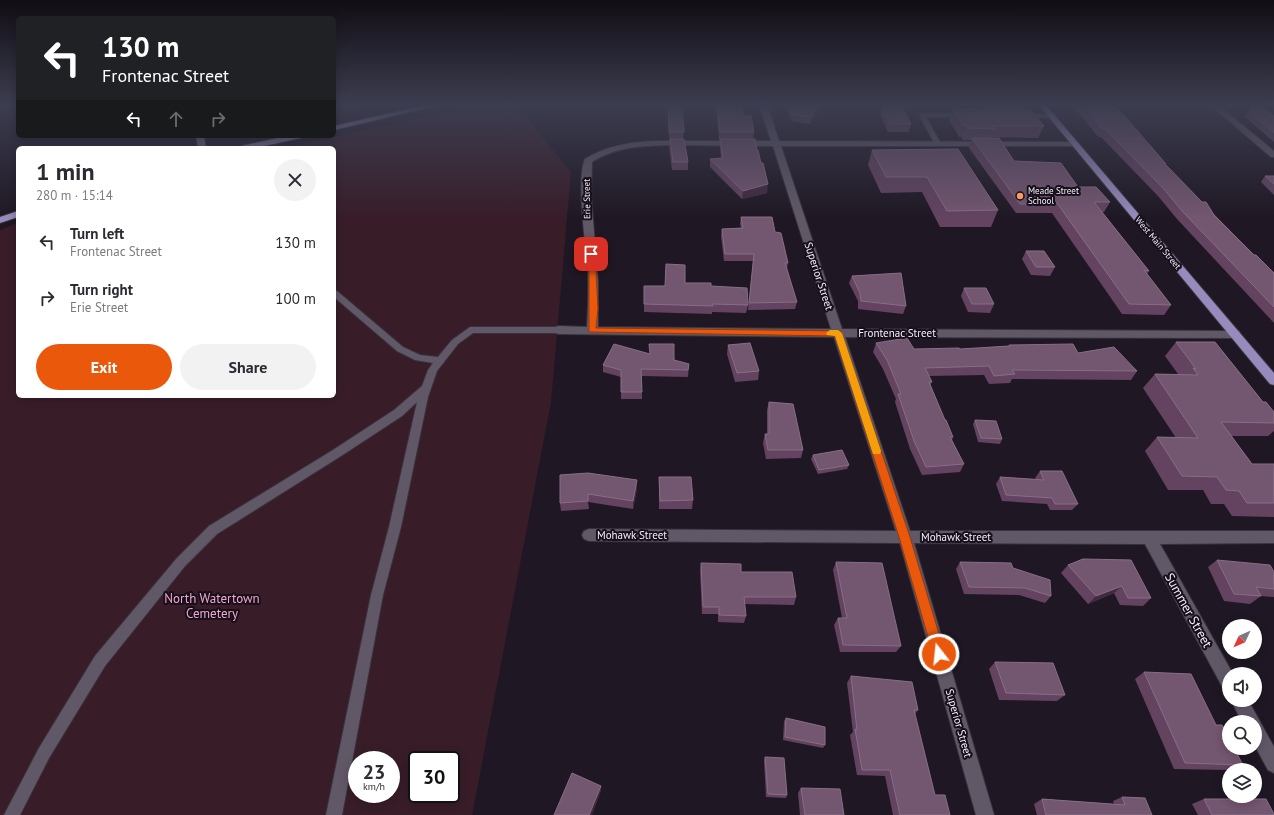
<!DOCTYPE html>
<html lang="en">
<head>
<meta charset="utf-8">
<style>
	body { margin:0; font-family:"PT Sans",sans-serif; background:#f2f2f3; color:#2b2b33; height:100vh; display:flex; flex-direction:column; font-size:15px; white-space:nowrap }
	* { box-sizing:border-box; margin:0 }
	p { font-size:13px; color:#7c7c81 }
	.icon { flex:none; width:22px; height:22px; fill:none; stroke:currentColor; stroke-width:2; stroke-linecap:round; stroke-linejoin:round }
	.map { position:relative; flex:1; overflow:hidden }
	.details { position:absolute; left:16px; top:146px; width:320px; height:252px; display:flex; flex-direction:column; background:#fff; border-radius:6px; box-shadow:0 2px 10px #0003 }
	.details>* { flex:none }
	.guide { position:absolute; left:16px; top:16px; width:320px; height:122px; border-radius:6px; box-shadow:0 2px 10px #0003; background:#202124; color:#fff; overflow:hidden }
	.needle { width:26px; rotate:226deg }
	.controls { position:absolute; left:1222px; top:619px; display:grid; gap:8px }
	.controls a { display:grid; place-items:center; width:40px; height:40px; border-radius:50%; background:#fff; box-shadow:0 2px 10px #0003; font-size:20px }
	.speed { position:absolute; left:348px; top:751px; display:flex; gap:8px; font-size:20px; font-weight:700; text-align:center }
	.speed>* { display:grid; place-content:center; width:52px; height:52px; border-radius:50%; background:#fff; box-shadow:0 2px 10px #0003; line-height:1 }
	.speed small { font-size:10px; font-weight:400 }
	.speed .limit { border:2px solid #111; border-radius:6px; background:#fff; color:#111 }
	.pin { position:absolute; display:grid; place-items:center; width:34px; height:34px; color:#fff; margin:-17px; border-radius:8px; box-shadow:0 2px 6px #0006 }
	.me { position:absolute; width:44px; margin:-22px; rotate:344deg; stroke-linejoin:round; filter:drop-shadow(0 0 3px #0008) }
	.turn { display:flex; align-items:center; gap:14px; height:84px; padding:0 20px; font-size:18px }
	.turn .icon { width:52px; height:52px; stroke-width:2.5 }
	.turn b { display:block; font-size:28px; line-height:34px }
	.lanes { display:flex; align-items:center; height:38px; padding:0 20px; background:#0003; justify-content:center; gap:20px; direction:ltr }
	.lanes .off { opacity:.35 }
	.round { display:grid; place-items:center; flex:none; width:42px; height:42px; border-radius:21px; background:#f2f2f3 }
	.head { display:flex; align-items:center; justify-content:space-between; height:68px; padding:0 20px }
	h1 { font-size:24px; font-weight:600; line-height:30px }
	.primary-button { display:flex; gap:8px; margin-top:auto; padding:8px 20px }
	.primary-button a { flex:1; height:46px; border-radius:24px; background:#ea580c; color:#fff; font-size:16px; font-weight:600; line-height:46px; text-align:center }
	.primary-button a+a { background:#f2f2f3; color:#2b2b33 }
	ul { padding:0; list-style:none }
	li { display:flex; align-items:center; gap:12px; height:56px; padding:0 20px }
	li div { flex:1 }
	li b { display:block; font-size:15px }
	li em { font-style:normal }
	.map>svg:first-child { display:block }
</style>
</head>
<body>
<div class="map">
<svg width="1274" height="815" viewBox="0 0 1274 815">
	<rect width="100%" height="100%" fill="#1f1824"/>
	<!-- green -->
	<path fill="#381d29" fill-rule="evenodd" d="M486,104H515L571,172L551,402L472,815H0V230L18,223V396H334V148H284ZM357,760H391V794H357ZM417,760H451V794H417Z"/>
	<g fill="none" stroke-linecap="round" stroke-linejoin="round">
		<defs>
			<g id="lane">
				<path d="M920,114L964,113L967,115L964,117H926L941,144L938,146L935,144L919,115Z"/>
				<path d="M1022,114H1052L1055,116L1052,118L1020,117V115Z"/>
				<path d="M334,290L337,291L403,347L420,355L438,357L452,340L470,327H559L563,330L559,333H473L458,344L437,371L428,397L401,527L383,595L342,815H326L371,595L389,527L417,402L402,416L341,456L217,534L185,566L105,666L49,758L20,815H4L39,748L95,656L177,558L209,526L333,450L394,410L422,386L428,370L433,363L415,360L397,351L334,297Z"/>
			</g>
			<g id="street">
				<path d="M759,104H767L779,141L1075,142L1079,144L1075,146H781L842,329L1239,331L1240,334L1239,337L1235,338L845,337L910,531H1274V543L1160,544L1233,674H1229V690L1223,688L1145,544L914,543L994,815H976L900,543L589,541L584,539L582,535L584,531L589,529L896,531L834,337L559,334L555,333L554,330L555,327L559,326L587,327C588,308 589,290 588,272C586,247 576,179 585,159C619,138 659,141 698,141C722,141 747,141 771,141ZM668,145L773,146L831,329L598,327V282L591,195L592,162C615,147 641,146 668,145Z"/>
				<path d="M1209,104H1217L1274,151V157H1271Z"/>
				<path d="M1231,700H1248L1274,747V773L1268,770L1255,746V722H1242Z"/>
			</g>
			<path id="secondary" d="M196,136H204L206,148H198Z"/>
			<g id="primary">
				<path d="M430,104H444L334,130V126Z"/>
				<path d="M1038,104H1045L1274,373V385L1270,384Z"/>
				<path d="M287,136H302L301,138L255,148H240L241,146Z"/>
				<path d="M18,211V217L0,223V217Z"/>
			</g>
		</defs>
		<!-- lane casing -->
		<use href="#lane" stroke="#38333c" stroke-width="2"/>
		<!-- street casing -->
		<use href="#street" stroke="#38333c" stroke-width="2"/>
		<!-- secondary casing -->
		<use href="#secondary" stroke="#38333c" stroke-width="2"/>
		<!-- primary casing -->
		<use href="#primary" stroke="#38333c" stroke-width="2"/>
		<!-- lane -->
		<use href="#lane" fill="#615867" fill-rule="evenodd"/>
		<!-- street -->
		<use href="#street" fill="#615867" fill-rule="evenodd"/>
		<!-- secondary -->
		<use href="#secondary" fill="#7b7291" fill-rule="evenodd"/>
		<!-- primary -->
		<use href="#primary" fill="#968bbc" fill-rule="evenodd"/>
	</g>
	<!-- wall -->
	<g fill="#634360">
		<path d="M334,104H370L346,110L343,105L336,107Z"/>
		<path d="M668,104H682L684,132L683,139L688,162V170H672L669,147L670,139H669Z"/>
		<path d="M716,104H741L744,116L754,132L753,139L757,150L767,193L742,199L710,167V159H721L720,147V140H719Z"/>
		<path d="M784,104H820L819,111L810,124L792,121Z"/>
		<path d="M982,104H1014L1017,108L1044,126L1038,138L992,137V138L1014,161L1078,187L1110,202L1104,212H1102L1149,271L1147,274L1171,305L1164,315L1122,314L1052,213H1016L969,148L971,140H963L961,137L960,138L949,120L953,109L985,108Z"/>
		<path d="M1069,104H1112L1166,164V165L1254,255L1274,273V323L1177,219L1158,196L1101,137H1098L1084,119Z"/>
		<path d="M882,107L911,124L909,132H888L880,115Z"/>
		<path d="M1249,111L1274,116V142L1245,117Z"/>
		<path d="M872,150L998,210L991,227H940L922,192L881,193L868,165Z"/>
		<path d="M1265,176H1274V195L1261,182Z"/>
		<path d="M741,217L775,232L788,263L787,268L797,302L795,309L748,310L753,261H724L721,236L722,229L741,228L740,224Z"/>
		<path d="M1026,251L1055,267L1050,276L1031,275L1022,259Z"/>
		<path d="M852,276L906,306L903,314L858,309V301L849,283Z"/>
		<path d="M685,283L711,286L748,305L746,313L712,312V314L644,312V286H665Z"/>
		<path d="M964,288L994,304L990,313L968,312L961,296Z"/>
		<path d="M1176,342L1263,402L1274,412V431L1268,436H1231L1252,464H1274V517L1232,516L1224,504H1211L1203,490H1168L1145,451L1157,437L1176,438L1143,388L1155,374H1178L1165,356Z"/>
		<path d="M876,343L914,349H960L1008,346L1009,345L1078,353L1137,371L1131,380L1012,379L1010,383L989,384L984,375L929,376L932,382L930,385L945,420L953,437L952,440L964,464L960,472L922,475L910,449L895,402L896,399L883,369L873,352Z"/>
		<path d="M728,345L759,371L758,380L735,382L727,354Z"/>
		<path d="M674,360L689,364L688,377L642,376V399H621V377L603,372V365Z"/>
		<path d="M769,402L803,450L801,458L766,459L763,443L765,434H767V410Z"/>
		<path d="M975,420L1002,439L1000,444L978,442L973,424Z"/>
		<path d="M813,455L849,465L847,469L818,474L811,459Z"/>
		<path d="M1040,471L1078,504L1072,510H1050L1047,504L1002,501L996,484L1000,477L1036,479L1035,478Z"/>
		<path d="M560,475L637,489L633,509L588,502L589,509L561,511L560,503Z"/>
		<path d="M659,477L693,500L692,509H659Z"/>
		<path d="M1083,559L1151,598L1143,606L1120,605L1114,593L1088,604L1061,573L1068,565Z"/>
		<path d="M1217,560L1274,572V597H1273L1261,596L1250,604L1224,601L1208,567Z"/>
		<path d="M836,562L901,646L896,652H840L834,625L838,618H842L833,570Z"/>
		<path d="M960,562L1013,568L1051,596L1045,603L1019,595L964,594L956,569Z"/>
		<path d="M701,563L741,572L796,597L794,605L745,604L746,616L744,623L718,622V614H702L700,571Z"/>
		<path d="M995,662L1065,695L1057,701L999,700L989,669Z"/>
		<path d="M1144,672L1216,725L1243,765L1231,770L1174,769L1135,679Z"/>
		<path d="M851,676L918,710L915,714L935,795L950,815H893L885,776L857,775L850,735L853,732L847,683Z"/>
		<path d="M786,718L825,745L823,748L783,740L784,721Z"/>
		<path d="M765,757L787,795L786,798L766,797L764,760Z"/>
		<path d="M801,788L844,815H800L798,793Z"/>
		<path d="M1122,797L1152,815H1037L1034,804L1042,799L1114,804L1113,801Z"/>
		<path d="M1204,799L1274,815H1198L1192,804Z"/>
	</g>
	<!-- shaded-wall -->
	<g fill="#412a41">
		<path d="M5,104H18V106L0,110V105Z"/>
		<path d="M335,104H343V105L336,107Z"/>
		<path d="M344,104H370L346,110Z"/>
		<path d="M820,104L819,111L810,124L811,117Z"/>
		<path d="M965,125L961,137L960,138L964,126Z"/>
		<path d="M768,184L767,193L742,199L743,191Z"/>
		<path d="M637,480V489L633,509V501Z"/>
		<path d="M1122,586L1114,593L1088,604L1096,596Z"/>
		<path d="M601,786V791L592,815H589Z"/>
	</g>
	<!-- building -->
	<g fill="#735670" stroke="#876e86">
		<path d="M668,104H682L684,132H669Z"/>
		<path d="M717,104H741L744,116H751L754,132H720Z"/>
		<path d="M789,104H820L811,117L793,114Z"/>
		<path d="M986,104H1014L1017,108H989Z"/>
		<path d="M1081,104H1112L1123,114L1166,164H1165L1202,202H1206L1214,215L1254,255H1256L1274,273V307L1182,211L1163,188L1105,129H1102L1088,111Z"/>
		<path d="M1254,104H1256L1274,116V133L1249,111Z"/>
		<path d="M882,107H902L911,124H890Z"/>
		<path d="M1025,108L1030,109L1044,126H994L996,129L968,128L965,125L964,126L953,109Z"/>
		<path d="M972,138H999L1014,161L1061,163L1078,187H1096L1110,202H1094L1149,271L1144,270L1171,305L1129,304L1057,203L1020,204Z"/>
		<path d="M670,139H684L688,162H673Z"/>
		<path d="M720,139H755L757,150H758L761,163H763L768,184L743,191L710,159L723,158Z"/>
		<path d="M958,149L998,210L947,211L927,177H886L872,150Z"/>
		<path d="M1265,176H1274V184Z"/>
		<path d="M741,217H772L775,232L781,233L788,263H785L797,302L749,303L754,254H725L722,229L743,228Z"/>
		<path d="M1026,251H1044L1055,267H1036Z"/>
		<path d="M666,264L685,265V283H711V286L747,288L748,305L712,304L713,306L644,304V286H665Z"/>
		<path d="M901,273L906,306L861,301L860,293L852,276Z"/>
		<path d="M964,288H986L994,304H972Z"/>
		<path d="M907,338L914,349L959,348L960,349L1010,346L1009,345L1073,344L1078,353L1114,347L1137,371L1012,370L1015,374L994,376L989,366L925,368L932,382H929L945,420H946L953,437H950L964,464L926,467L914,441L898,394H901L887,360L876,343Z"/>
		<path d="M1176,342H1215L1263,402H1266L1274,412V423L1221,422L1252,464H1274V503H1247L1239,491L1226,490L1217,477L1182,476L1157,437L1198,438L1155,374L1198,375L1193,368L1196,369Z"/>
		<path d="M750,343L759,371L737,373L728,345Z"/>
		<path d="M614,344L650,354L649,344H674V360L689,364L688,370L641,369L642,392H621V370L603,365Z"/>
		<path d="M769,402L793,404L803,450H768L765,434H769Z"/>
		<path d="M975,420L996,421L1002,439L981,438Z"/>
		<path d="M842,450L849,465L819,470L813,455Z"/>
		<path d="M1040,471H1062L1078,504H1055L1052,498L1006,495L1000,477L1044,480Z"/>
		<path d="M588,473L637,480L633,501L588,494V501L560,503V475Z"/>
		<path d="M659,477H691L693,500L660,501Z"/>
		<path d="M1083,559L1131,560L1151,598H1128L1122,586L1096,596L1068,565Z"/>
		<path d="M1217,560L1270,565L1274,572V589L1256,587L1261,596L1234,594Z"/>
		<path d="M836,562L882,563L901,646L843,645L838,618H847Z"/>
		<path d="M960,562L1011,563L1013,568L1050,580L1051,596L1025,588L969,587Z"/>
		<path d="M701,563L741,564V572H792L796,597H744L746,616L719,615V607H703Z"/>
		<path d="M995,662L1053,663L1065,695L1006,693Z"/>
		<path d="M1144,672L1191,674L1216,725H1222L1229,738V748H1234L1243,765L1185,763Z"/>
		<path d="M851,676L912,682L918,710H914L935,795H945L950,815H900L890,770H862L855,729L857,730Z"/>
		<path d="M786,718L825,727V745L785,737Z"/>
		<path d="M765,757L784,758L787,795L768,794Z"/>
		<path d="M572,773L601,786L589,815H554Z"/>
		<path d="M801,788L840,789L844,815H805Z"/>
		<path d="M1122,797L1145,798L1152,815H1046L1042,799L1125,805Z"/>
		<path d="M1204,799H1266L1274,814V815H1212Z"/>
	</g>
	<!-- sky -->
	<linearGradient id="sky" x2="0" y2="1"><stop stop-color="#110d14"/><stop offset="0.48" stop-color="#3c3d50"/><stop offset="1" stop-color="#3c3d50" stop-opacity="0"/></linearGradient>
	<rect width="1274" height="218" fill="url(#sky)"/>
	<!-- route -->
	<path fill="#ea580c" stroke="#983908" d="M589,252H591L595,254L598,308L596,328L841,331L910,537L945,654L943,658L939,660L934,658L933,654L899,537L835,336L589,332Z"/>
	<!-- slow -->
	<path fill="#f59e0b" d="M830,330H838L842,333L881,451L880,454H873L872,451L835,336L827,335L826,333Z"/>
	<!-- markers -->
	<circle fill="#ff9b5a" stroke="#160f1b" stroke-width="1.5" cx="1020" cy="196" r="4"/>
	<g text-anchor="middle" stroke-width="4" stroke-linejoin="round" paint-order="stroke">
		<!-- far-poi labels -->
		<g font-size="9" fill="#f5f0f9" stroke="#160f1b" text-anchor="start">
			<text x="1028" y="194">Meade Street<tspan x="1028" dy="10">School</tspan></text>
		</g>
		<!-- far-street labels -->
		<g font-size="9" fill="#f5f0f9" stroke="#160f1b">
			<text transform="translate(587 199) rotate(-91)" y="3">Erie Street</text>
			<text transform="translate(1158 243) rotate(50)" y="3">West Main Street</text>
		</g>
		<!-- street labels -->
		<g font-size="11" fill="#f5f0f9" stroke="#160f1b">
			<text transform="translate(819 276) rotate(72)" y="4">Superior Street</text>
			<text x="897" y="337">Frontenac Street</text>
			<text x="632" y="539">Mohawk Street</text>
			<text x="956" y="541">Mohawk Street</text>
			<text transform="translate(959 723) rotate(74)" y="4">Superior Street</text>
		</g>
		<!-- near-park labels -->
		<g font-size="13" fill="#f2a7c8" stroke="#160f1b">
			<text x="212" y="603">North Watertown<tspan x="212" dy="15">Cemetery</tspan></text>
		</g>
		<!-- near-street labels -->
		<g font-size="13" fill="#f5f0f9" stroke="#160f1b">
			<text transform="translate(1189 610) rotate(61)" y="5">Summer Street</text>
		</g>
	</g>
</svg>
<div class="controls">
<a><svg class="needle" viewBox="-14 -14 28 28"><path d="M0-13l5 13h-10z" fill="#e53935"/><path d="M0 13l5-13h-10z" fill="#7c7c81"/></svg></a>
<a><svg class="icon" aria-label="sound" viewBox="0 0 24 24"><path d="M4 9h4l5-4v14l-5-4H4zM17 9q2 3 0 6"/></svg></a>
<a><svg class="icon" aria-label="search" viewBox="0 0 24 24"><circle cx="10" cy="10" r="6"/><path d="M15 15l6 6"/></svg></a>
<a><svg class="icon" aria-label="layers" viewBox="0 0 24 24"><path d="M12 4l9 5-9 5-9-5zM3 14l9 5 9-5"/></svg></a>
</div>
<div class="speed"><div>23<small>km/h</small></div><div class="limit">30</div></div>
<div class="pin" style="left:591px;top:254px;background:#d93025"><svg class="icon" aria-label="arrive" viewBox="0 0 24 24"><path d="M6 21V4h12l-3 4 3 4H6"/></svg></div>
<svg class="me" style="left:939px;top:654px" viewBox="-20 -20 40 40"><circle r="17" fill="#ea580c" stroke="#fff" stroke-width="3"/><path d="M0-11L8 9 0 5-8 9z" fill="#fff"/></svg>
<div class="guide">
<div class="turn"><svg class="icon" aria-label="left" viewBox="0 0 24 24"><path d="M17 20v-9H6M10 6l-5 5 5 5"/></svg><div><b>130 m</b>Frontenac Street</div></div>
<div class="lanes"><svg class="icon" aria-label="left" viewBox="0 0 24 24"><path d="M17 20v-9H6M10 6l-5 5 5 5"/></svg><svg class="icon off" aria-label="ahead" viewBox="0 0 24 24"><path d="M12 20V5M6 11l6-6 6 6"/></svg><svg class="icon off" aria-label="right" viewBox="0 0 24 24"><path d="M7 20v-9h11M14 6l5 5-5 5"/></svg></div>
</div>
<section class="details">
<div class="head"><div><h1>1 min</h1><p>280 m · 15:14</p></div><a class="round"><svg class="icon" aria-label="close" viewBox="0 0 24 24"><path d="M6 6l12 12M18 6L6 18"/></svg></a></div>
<ul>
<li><svg class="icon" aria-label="left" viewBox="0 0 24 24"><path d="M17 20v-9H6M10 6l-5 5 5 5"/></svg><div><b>Turn left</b><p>Frontenac Street</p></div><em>130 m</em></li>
<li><svg class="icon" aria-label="right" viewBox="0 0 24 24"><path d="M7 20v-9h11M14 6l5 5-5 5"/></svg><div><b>Turn right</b><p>Erie Street</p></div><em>100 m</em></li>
</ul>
<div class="primary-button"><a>Exit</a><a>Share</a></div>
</section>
</div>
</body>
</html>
